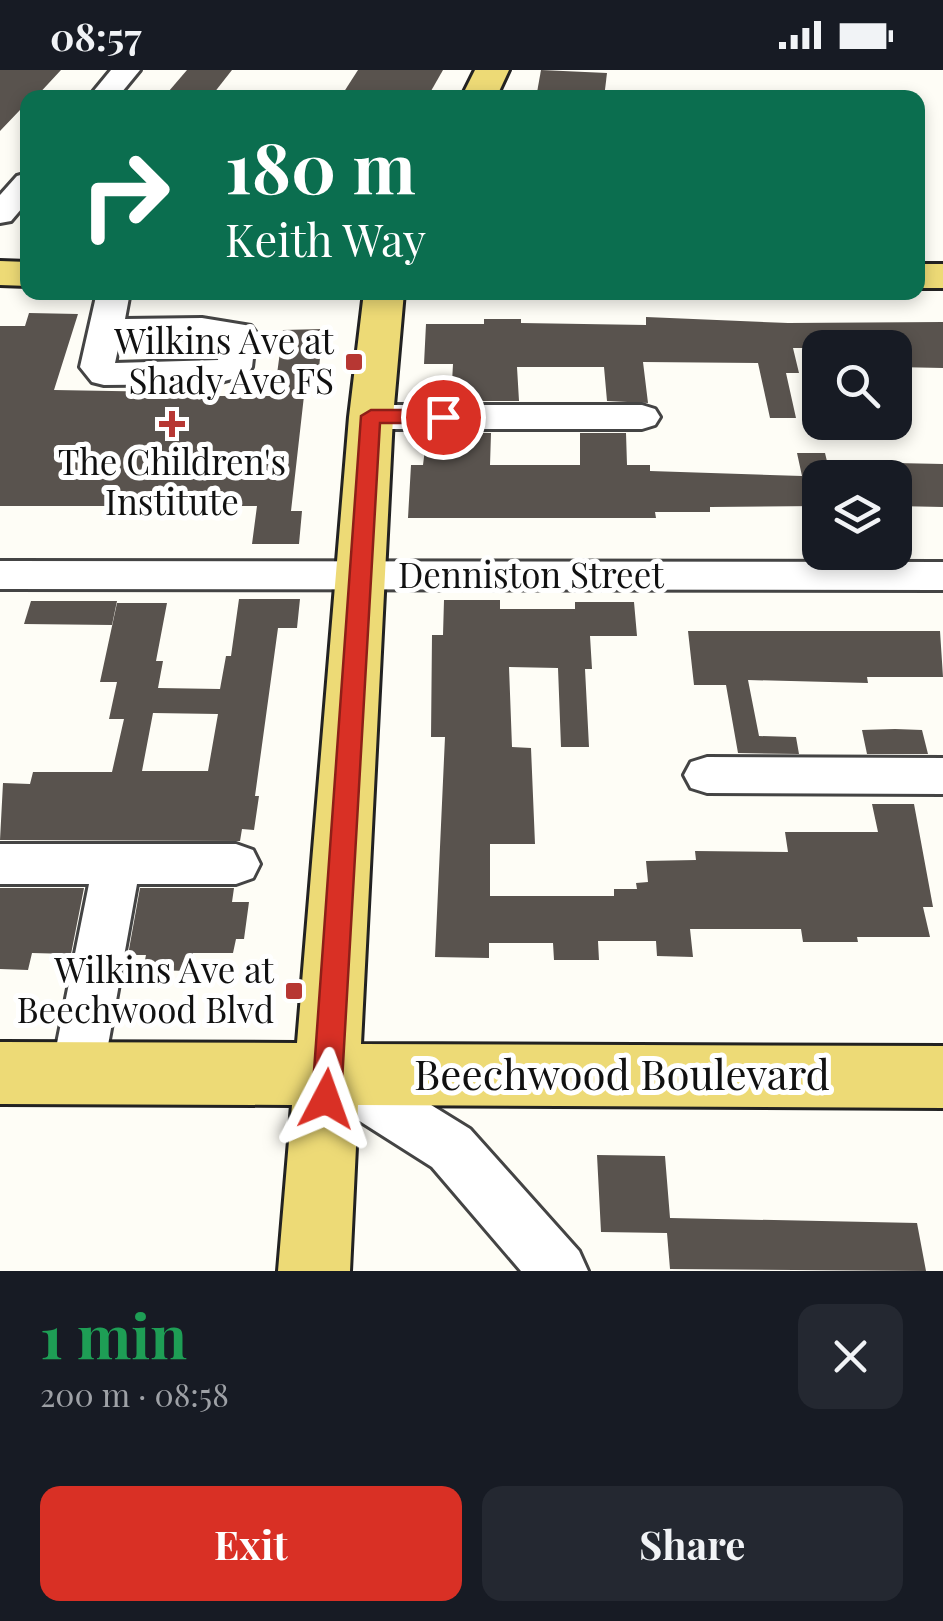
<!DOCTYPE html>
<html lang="en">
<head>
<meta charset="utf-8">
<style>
	body { margin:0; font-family:"Playfair Display",serif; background:#242831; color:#f1f3f6; height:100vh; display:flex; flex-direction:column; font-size:38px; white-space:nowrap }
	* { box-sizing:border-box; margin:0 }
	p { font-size:32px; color:#9ea1a6 }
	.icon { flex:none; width:55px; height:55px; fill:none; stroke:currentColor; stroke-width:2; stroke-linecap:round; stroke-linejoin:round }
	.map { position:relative; height:1201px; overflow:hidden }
	.details { display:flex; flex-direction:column; background:#171b24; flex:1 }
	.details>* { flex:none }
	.hud { position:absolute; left:20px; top:20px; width:905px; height:210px; border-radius:20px; box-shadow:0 5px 15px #0003; background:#0b6e4f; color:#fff; overflow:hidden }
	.buttons { position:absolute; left:802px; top:260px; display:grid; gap:20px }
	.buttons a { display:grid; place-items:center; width:110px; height:110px; border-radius:20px; background:#171b24; box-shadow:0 5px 15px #0003; font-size:50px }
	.pin { position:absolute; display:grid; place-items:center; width:85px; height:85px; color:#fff; margin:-42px; border:5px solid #fff; border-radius:50%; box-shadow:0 2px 10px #0007 }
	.me { position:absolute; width:110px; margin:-55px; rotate:4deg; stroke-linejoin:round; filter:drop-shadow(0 0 8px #0008) }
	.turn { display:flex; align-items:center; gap:35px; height:210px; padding:0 40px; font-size:45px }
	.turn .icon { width:130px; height:130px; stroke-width:2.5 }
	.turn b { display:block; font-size:70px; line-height:85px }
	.round { display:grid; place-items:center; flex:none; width:105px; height:105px; border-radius:20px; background:#242831 }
	.headline { display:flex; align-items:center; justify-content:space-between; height:170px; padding:0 40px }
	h1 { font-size:60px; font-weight:700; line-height:75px; color:#1e9e55 }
	.action { display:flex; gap:20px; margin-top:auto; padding:20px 40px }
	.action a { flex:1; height:115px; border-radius:20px; background:#d93025; color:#fff; font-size:40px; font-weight:700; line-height:115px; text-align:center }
	.action a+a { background:#242831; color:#f1f3f6 }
	.status { display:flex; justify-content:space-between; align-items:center; height:70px; padding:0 50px; background:#171b24; direction:ltr }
	.status svg { height:28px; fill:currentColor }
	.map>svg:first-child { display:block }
</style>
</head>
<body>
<div class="status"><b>08:57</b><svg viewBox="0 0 49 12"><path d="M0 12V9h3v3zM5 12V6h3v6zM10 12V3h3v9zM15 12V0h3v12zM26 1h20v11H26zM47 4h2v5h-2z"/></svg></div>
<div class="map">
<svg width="943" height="1201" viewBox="0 0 943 1201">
	<rect width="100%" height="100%" fill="#fefdf6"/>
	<!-- building -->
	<g fill="#59534e" fill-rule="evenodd">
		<path d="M0,0H61L35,28H28V41L20,40L0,61Z"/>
		<path d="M187,0H232L210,28H163Z"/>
		<path d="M358,0H443L427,28H340Z"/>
		<path d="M541,0L607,3L604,28H536Z"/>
		<path d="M29,243L78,244L54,320L169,322L167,326H274L283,260L323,259L318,308H306L291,441H302L299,474H252L257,436H0V256H25Z"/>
		<path d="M646,247L788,253L943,252V298L895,297V278H793L799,303H786L796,348H770L758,293L643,292L648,333L607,331L604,297H517L519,331H451L453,294H424L426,254H484V249H521V253L646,255Z"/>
		<path d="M427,363H491L490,395H580V363H626L627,395H650V401L802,406L797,383H825L831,408H820V436L710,437V442H655L656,448H408L411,395H423Z"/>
		<path d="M895,393L943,394V437L895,436Z"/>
		<path d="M239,529H300L297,558H278L255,726H259L254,760L242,759L240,771L0,770L3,713L30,714L33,702H112L124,649H109L117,612H100L117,533H167L156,591H163L158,618L220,619L226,586H231ZM153,643L218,644L208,701H142Z"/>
		<path d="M444,530H500V539H575V532H634L637,566H590L592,599H585L589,677H561L558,598L509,597L512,677L531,678L535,774H490V826H614V819H637L636,813L648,812L646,791L696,790L695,781L788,782L785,762H878L872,734H914L933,837H923L930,867H857L858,872H803L801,859H690L693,887L657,886L656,871H598L599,890H554L553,873H489V888L435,887L445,667H431L432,565H443Z"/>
		<path d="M31,531H117L112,555L24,554Z"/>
		<path d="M688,561H940L943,607H867L868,613L748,610L759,666L796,667L799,684L738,683L726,615H694Z"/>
		<path d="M895,659L922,660L928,684H867L862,660Z"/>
		<path d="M0,818H84L71,884L32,883L28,900L0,899Z"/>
		<path d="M140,818H234L232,832H249L244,869H236L233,883H193L191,901L143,900L146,885H128Z"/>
		<path d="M597,1085L665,1086L670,1148L917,1153L926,1201L670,1199L667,1163L601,1162Z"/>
	</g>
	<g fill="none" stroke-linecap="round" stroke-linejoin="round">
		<defs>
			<g id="minor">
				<path d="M111,0H140L117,28H88Z"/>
				<path d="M28,103V131L11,151L0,153V125L17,106Z"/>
				<path d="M97,222H130L125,249L202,248L251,256L256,263L252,297L247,305L213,314L104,315L92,312L80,297ZM202,268L221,271L218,290L115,293L120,270Z"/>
				<path d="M371,335H642L655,339L660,347L655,355L642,359H371L358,355L353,347L358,339Z"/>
				<path d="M0,491L943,492V520L0,519Z"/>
				<path d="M707,687L943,688V724L707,723L691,718L684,705L691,692Z"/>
				<path d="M0,774H236L253,780L260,794L253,808L236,814H137L103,1003L96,1021L77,1028L58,1021L51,1003L89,814H0Z"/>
				<path d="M336,981L355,988L470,1059L579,1181L588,1201H521L432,1097L317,1024L310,1006L317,988Z"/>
			</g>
			<g id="major">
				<path d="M475,0H509L496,28H461Z"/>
				<path d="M0,191L28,192V216L0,215Z"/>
				<rect x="918" y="194" width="25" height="24"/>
				<path d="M364,222H404L393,347L361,974L943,976V1038L358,1035L350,1201H278L292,1035L0,1034V972L297,973L349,347Z"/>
			</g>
		</defs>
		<!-- minor casing -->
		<use href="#minor" stroke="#444" stroke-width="6"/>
		<!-- major casing -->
		<use href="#major" stroke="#222" stroke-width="6"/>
		<!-- minor -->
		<use href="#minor" fill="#fff" fill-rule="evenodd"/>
		<!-- major -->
		<use href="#major" fill="#edda76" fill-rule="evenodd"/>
	</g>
	<!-- route -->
	<path fill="#d93025" stroke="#8d1f18" stroke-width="2.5" d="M371,340H443L453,347L443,353H380L341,1029L337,1039L326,1043L316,1039L312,1029L361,346Z"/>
	<!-- markers -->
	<g fill="#b73733" stroke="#fff" stroke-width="4">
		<rect x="344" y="282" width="20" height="20" rx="5"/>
		<path d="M167 339h10v10h10v10h-10v10h-10v-10h-10v-10h10z"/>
		<rect x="284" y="911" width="20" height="20" rx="5"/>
	</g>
	<g text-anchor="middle" stroke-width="10" stroke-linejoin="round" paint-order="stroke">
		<!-- poi labels -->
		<g font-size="35" fill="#111" stroke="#fff" text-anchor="end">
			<text x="334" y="284">Wilkins Ave at<tspan x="334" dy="40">Shady Ave FS</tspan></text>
			<text x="172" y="405" text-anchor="middle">The Children's<tspan x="172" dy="40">Institute</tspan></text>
			<text x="274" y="913">Wilkins Ave at<tspan x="274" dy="40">Beechwood Blvd</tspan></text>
		</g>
		<!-- street labels -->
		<g font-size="35" fill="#111" stroke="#fff">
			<text x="531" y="518">Denniston Street</text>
		</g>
		<!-- near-street labels -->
		<g font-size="42" fill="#111" stroke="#fff">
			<text x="622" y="1020">Beechwood Boulevard</text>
		</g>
	</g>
</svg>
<div class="buttons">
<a><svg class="icon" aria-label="search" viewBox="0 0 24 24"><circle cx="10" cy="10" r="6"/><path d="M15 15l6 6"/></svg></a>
<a><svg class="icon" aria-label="layers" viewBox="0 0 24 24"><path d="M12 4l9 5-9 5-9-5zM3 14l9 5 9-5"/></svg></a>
</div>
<div class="pin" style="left:443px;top:347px;background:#d93025"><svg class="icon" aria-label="arrive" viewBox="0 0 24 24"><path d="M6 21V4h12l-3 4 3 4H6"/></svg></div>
<svg class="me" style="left:326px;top:1029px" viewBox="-20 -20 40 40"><path d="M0-17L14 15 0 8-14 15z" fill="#d93025" stroke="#fff" stroke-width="4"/></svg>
<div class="hud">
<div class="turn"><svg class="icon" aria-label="right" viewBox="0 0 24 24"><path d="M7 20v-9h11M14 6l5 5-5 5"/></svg><div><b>180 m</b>Keith Way</div></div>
</div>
</div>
<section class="details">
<div class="headline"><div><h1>1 min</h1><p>200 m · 08:58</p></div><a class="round"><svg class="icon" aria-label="close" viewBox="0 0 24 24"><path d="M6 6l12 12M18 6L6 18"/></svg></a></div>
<div class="action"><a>Exit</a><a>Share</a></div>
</section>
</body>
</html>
